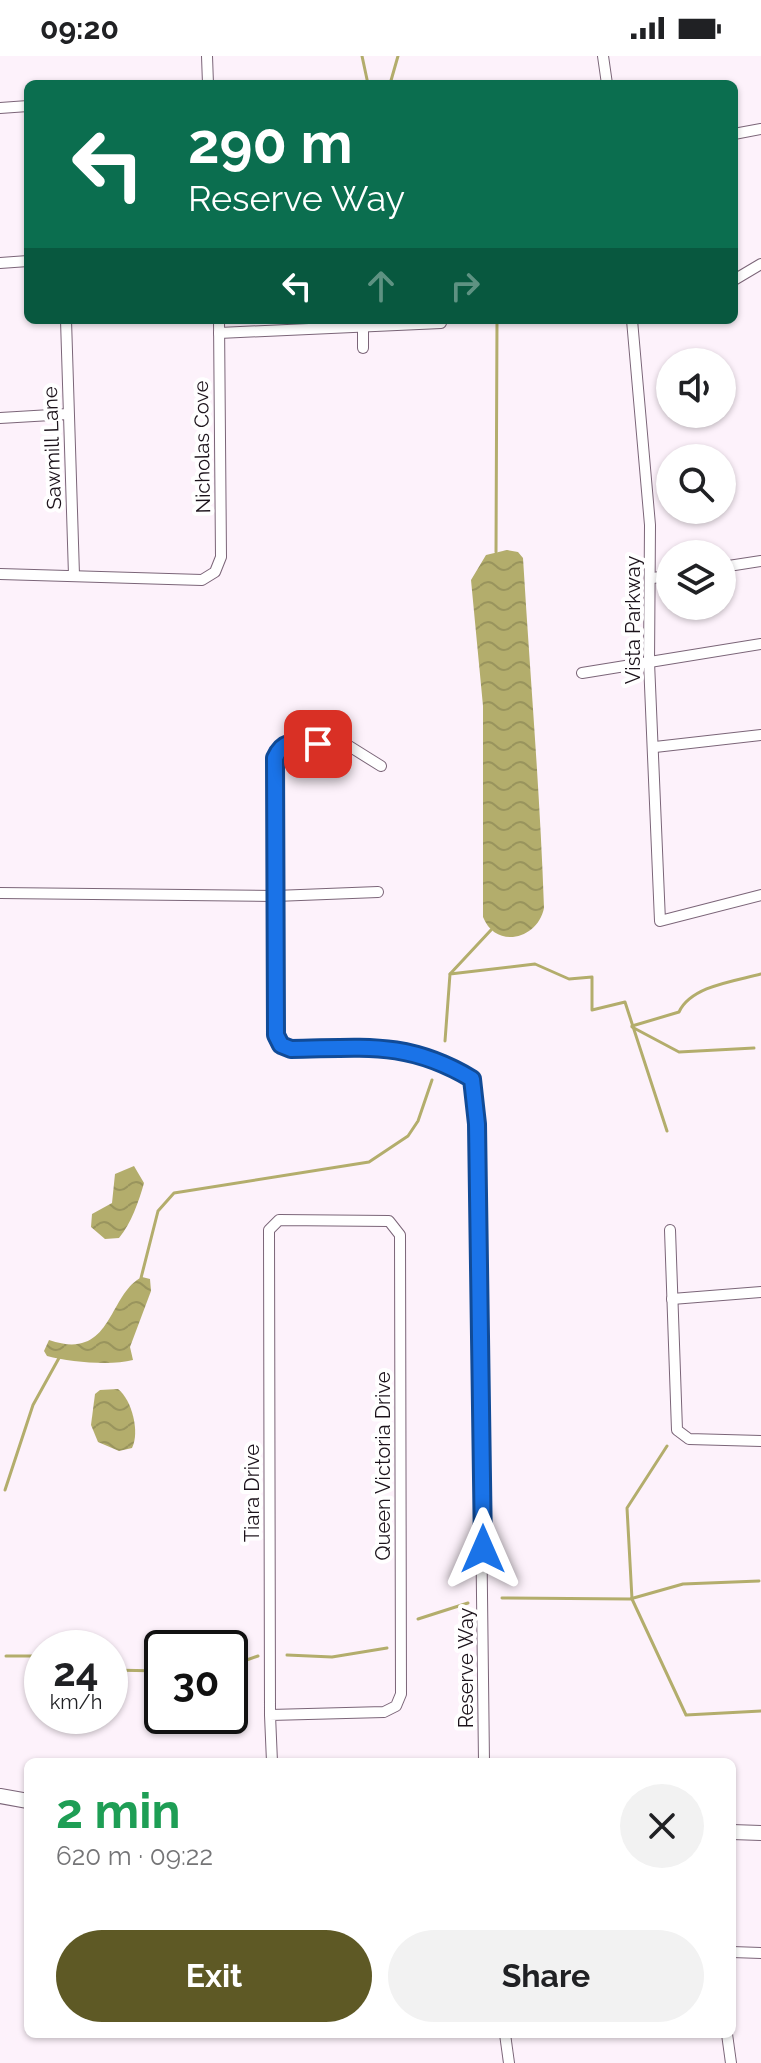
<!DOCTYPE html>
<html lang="en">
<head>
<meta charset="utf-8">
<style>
	body { margin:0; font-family:Raleway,sans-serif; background:#f2f2f2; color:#202124; height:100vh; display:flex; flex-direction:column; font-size:30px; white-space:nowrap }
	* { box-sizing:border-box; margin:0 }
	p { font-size:26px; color:#757577 }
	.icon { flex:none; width:44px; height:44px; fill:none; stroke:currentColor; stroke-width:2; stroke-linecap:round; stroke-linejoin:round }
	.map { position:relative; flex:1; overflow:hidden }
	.details { position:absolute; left:24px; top:1702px; width:712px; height:280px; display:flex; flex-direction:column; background:#fff; border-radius:12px; box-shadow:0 2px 6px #0004 }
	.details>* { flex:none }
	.guide { position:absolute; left:24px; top:24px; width:714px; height:244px; border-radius:12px; box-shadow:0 2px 6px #0004; background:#0b6e4f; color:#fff; overflow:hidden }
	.controls { position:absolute; left:656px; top:292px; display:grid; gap:16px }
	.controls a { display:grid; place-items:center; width:80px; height:80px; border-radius:50%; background:#fff; box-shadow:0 2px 6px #0004; font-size:40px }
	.speed { position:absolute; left:24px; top:1574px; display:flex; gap:16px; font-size:40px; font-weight:700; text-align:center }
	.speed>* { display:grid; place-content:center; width:104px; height:104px; border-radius:50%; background:#fff; box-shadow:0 2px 6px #0004; line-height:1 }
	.speed small { font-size:20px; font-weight:400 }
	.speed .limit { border:4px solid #111; border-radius:12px; background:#fff; color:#111 }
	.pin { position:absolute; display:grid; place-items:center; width:68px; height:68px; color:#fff; margin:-34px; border-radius:16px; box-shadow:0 4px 12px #0006 }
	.me { position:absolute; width:88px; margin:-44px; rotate:0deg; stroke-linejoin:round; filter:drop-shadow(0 0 6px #0008) }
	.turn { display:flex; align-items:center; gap:28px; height:168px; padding:0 32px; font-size:36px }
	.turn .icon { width:104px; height:104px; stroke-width:2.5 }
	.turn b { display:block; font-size:56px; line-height:68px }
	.lanes { display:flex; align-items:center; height:76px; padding:0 32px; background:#0003; justify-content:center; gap:40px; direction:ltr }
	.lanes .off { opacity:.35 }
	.round { display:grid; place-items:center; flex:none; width:84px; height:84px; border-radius:42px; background:#f2f2f2 }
	.headline { display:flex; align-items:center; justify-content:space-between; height:136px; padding:0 32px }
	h1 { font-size:48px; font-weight:700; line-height:60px; color:#1e9e55 }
	.button { display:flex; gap:16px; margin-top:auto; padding:16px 32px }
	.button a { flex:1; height:92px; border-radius:48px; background:#5e5925; color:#fff; font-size:32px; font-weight:700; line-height:92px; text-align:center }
	.button a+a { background:#f2f2f2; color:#202124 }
	.status { display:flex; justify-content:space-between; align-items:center; height:56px; padding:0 40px; background:#fff; direction:ltr }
	.status svg { height:22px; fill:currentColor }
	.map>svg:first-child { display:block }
</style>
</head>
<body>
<div class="status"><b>09:20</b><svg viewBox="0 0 49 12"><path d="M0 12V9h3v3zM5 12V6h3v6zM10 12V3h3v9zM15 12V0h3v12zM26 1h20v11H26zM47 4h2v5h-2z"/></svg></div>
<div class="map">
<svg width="761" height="2007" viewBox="0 0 761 2007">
	<defs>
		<pattern id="water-waves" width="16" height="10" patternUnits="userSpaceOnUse" patternTransform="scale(2)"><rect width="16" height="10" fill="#b3ad6c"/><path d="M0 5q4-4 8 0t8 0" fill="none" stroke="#99945d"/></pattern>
	</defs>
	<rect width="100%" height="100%" fill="#fdf2fb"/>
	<!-- water -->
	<g fill="url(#water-waves)">
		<path d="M507,494L518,496L523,502C530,619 540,735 544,852C538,883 496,894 483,861V650L471,524L486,499Z"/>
		<path d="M134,1110L144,1127C139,1145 131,1168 119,1182L105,1183L91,1171L92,1158L112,1147L115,1118Z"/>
		<path d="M142,1221L150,1223L151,1235L130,1291L133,1304C111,1310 70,1306 47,1300L44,1295L49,1284C113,1306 107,1239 142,1221Z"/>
		<path d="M118,1333C132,1344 140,1376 132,1392L119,1395L98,1386L91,1369L95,1338L100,1334Z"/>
	</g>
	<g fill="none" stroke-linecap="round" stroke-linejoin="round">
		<!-- stream -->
		<g stroke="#b3ad6c" stroke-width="3">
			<path d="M362,0L368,28"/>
			<path d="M390,28L398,0"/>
			<path d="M496,496L497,264"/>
			<path d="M450,918L491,874"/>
			<path d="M632,970L679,956C691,930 735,925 761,918"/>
			<path d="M632,971L679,996L754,992"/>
			<path d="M445,985L450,918L535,908L569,923L592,921V954L625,946L667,1075"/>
			<path d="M141,1222L158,1155L174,1137L369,1106L408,1080L418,1065L432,1024"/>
			<path d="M667,1390L627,1452L632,1543L686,1659L761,1655"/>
			<path d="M5,1434L33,1349L59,1302"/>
			<path d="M502,1542L630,1543L683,1528L759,1525"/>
			<path d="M418,1563L468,1547"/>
			<path d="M287,1599L332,1601L387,1592"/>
			<path d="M6,1600H42"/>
			<path d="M230,1610L258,1600"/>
			<path d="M110,1614L162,1615"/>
		</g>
		<defs>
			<g id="street">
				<path d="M207,0L208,28"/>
				<path d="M603,0L607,28"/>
				<path d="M0,52L28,50"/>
				<path d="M734,78L761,73"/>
				<path d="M0,207L28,205"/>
				<path d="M734,224L761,208"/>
				<path d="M66,264L74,519"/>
				<path d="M632,264L650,469L649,606L660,865L761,839"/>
				<path d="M363,271V292"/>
				<path d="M219,277L441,267"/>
				<path d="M0,362L68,358"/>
				<path d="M722,511L761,505"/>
				<path d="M0,518L202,524L215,516L221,501L219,264"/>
				<path d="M652,522L670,520"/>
				<path d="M582,617L761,588"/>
				<path d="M655,691L761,679"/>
				<path d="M381,710L349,690L288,686L280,691L275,702L276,979L281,989L291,993C363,991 407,984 472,1023L476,1038L484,1706"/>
				<path d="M0,837L275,840L378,836"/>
				<path d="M670,1174L677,1374L689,1383L761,1385"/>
				<path d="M672,1243L761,1236"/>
				<path d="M270,1659L384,1656L396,1650L401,1638L400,1179L389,1165L279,1164L269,1174L270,1659L272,1706"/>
				<path d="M732,1896L761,1897"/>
				<path d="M505,1978L509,2007"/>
				<path d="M727,1978L731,2007"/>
			</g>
			<g id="secondary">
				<path d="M0,1740L28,1745"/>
				<path d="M732,1776L761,1777"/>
			</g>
		</defs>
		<!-- street casing -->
		<use href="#street" stroke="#7b6578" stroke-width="12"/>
		<!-- secondary casing -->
		<use href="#secondary" stroke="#7b6578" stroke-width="16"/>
		<!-- street -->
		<use href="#street" stroke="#fff" stroke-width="10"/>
		<!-- secondary -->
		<use href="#secondary" stroke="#fff" stroke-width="14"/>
	</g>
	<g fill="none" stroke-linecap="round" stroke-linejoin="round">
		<defs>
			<path id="route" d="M318,688C299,687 284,681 275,702L276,979L281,989L291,993C363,992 407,984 472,1023L477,1068L483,1493"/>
		</defs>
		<!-- route casing -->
		<use href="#route" stroke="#114b97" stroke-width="20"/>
		<!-- route -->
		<use href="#route" stroke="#1a73e8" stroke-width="14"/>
	</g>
	<g text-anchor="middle" stroke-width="8" stroke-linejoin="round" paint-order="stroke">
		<!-- street labels -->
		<g font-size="20" fill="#1c131b" stroke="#fff">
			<text transform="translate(202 391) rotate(-91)" y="7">Nicholas Cove</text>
			<text transform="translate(52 392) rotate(-92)" y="7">Sawmill Lane</text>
			<text transform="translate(633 564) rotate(-90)" y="7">Vista Parkway</text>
			<text transform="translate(383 1410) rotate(-90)" y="7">Queen Victoria Drive</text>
			<text transform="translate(252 1437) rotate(-90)" y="7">Tiara Drive</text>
			<text transform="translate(466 1612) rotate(-90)" y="7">Reserve Way</text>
		</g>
	</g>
</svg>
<div class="controls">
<a><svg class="icon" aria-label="sound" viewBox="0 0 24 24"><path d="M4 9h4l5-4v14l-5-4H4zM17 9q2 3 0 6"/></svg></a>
<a><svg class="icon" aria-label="search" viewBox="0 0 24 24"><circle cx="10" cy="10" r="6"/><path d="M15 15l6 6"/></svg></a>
<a><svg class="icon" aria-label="layers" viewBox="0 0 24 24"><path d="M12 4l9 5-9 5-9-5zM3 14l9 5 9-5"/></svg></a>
</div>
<div class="speed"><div>24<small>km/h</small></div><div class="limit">30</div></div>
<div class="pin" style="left:318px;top:688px;background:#d93025"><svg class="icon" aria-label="arrive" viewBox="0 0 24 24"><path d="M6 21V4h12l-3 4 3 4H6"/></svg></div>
<svg class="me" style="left:483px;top:1493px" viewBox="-20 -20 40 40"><path d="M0-17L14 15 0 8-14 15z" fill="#1a73e8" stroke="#fff" stroke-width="4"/></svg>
<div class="guide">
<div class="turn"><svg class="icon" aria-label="left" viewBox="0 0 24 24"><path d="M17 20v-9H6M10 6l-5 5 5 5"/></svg><div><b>290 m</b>Reserve Way</div></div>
<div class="lanes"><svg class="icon" aria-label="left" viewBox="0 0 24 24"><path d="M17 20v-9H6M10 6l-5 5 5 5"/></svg><svg class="icon off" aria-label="ahead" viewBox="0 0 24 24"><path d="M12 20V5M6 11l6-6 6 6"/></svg><svg class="icon off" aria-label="right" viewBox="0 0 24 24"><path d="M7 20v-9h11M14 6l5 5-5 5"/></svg></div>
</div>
<section class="details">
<div class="headline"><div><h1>2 min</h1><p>620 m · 09:22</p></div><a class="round"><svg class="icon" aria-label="close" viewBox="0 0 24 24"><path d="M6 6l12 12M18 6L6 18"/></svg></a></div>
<div class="button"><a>Exit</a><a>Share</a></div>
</section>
</div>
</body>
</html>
